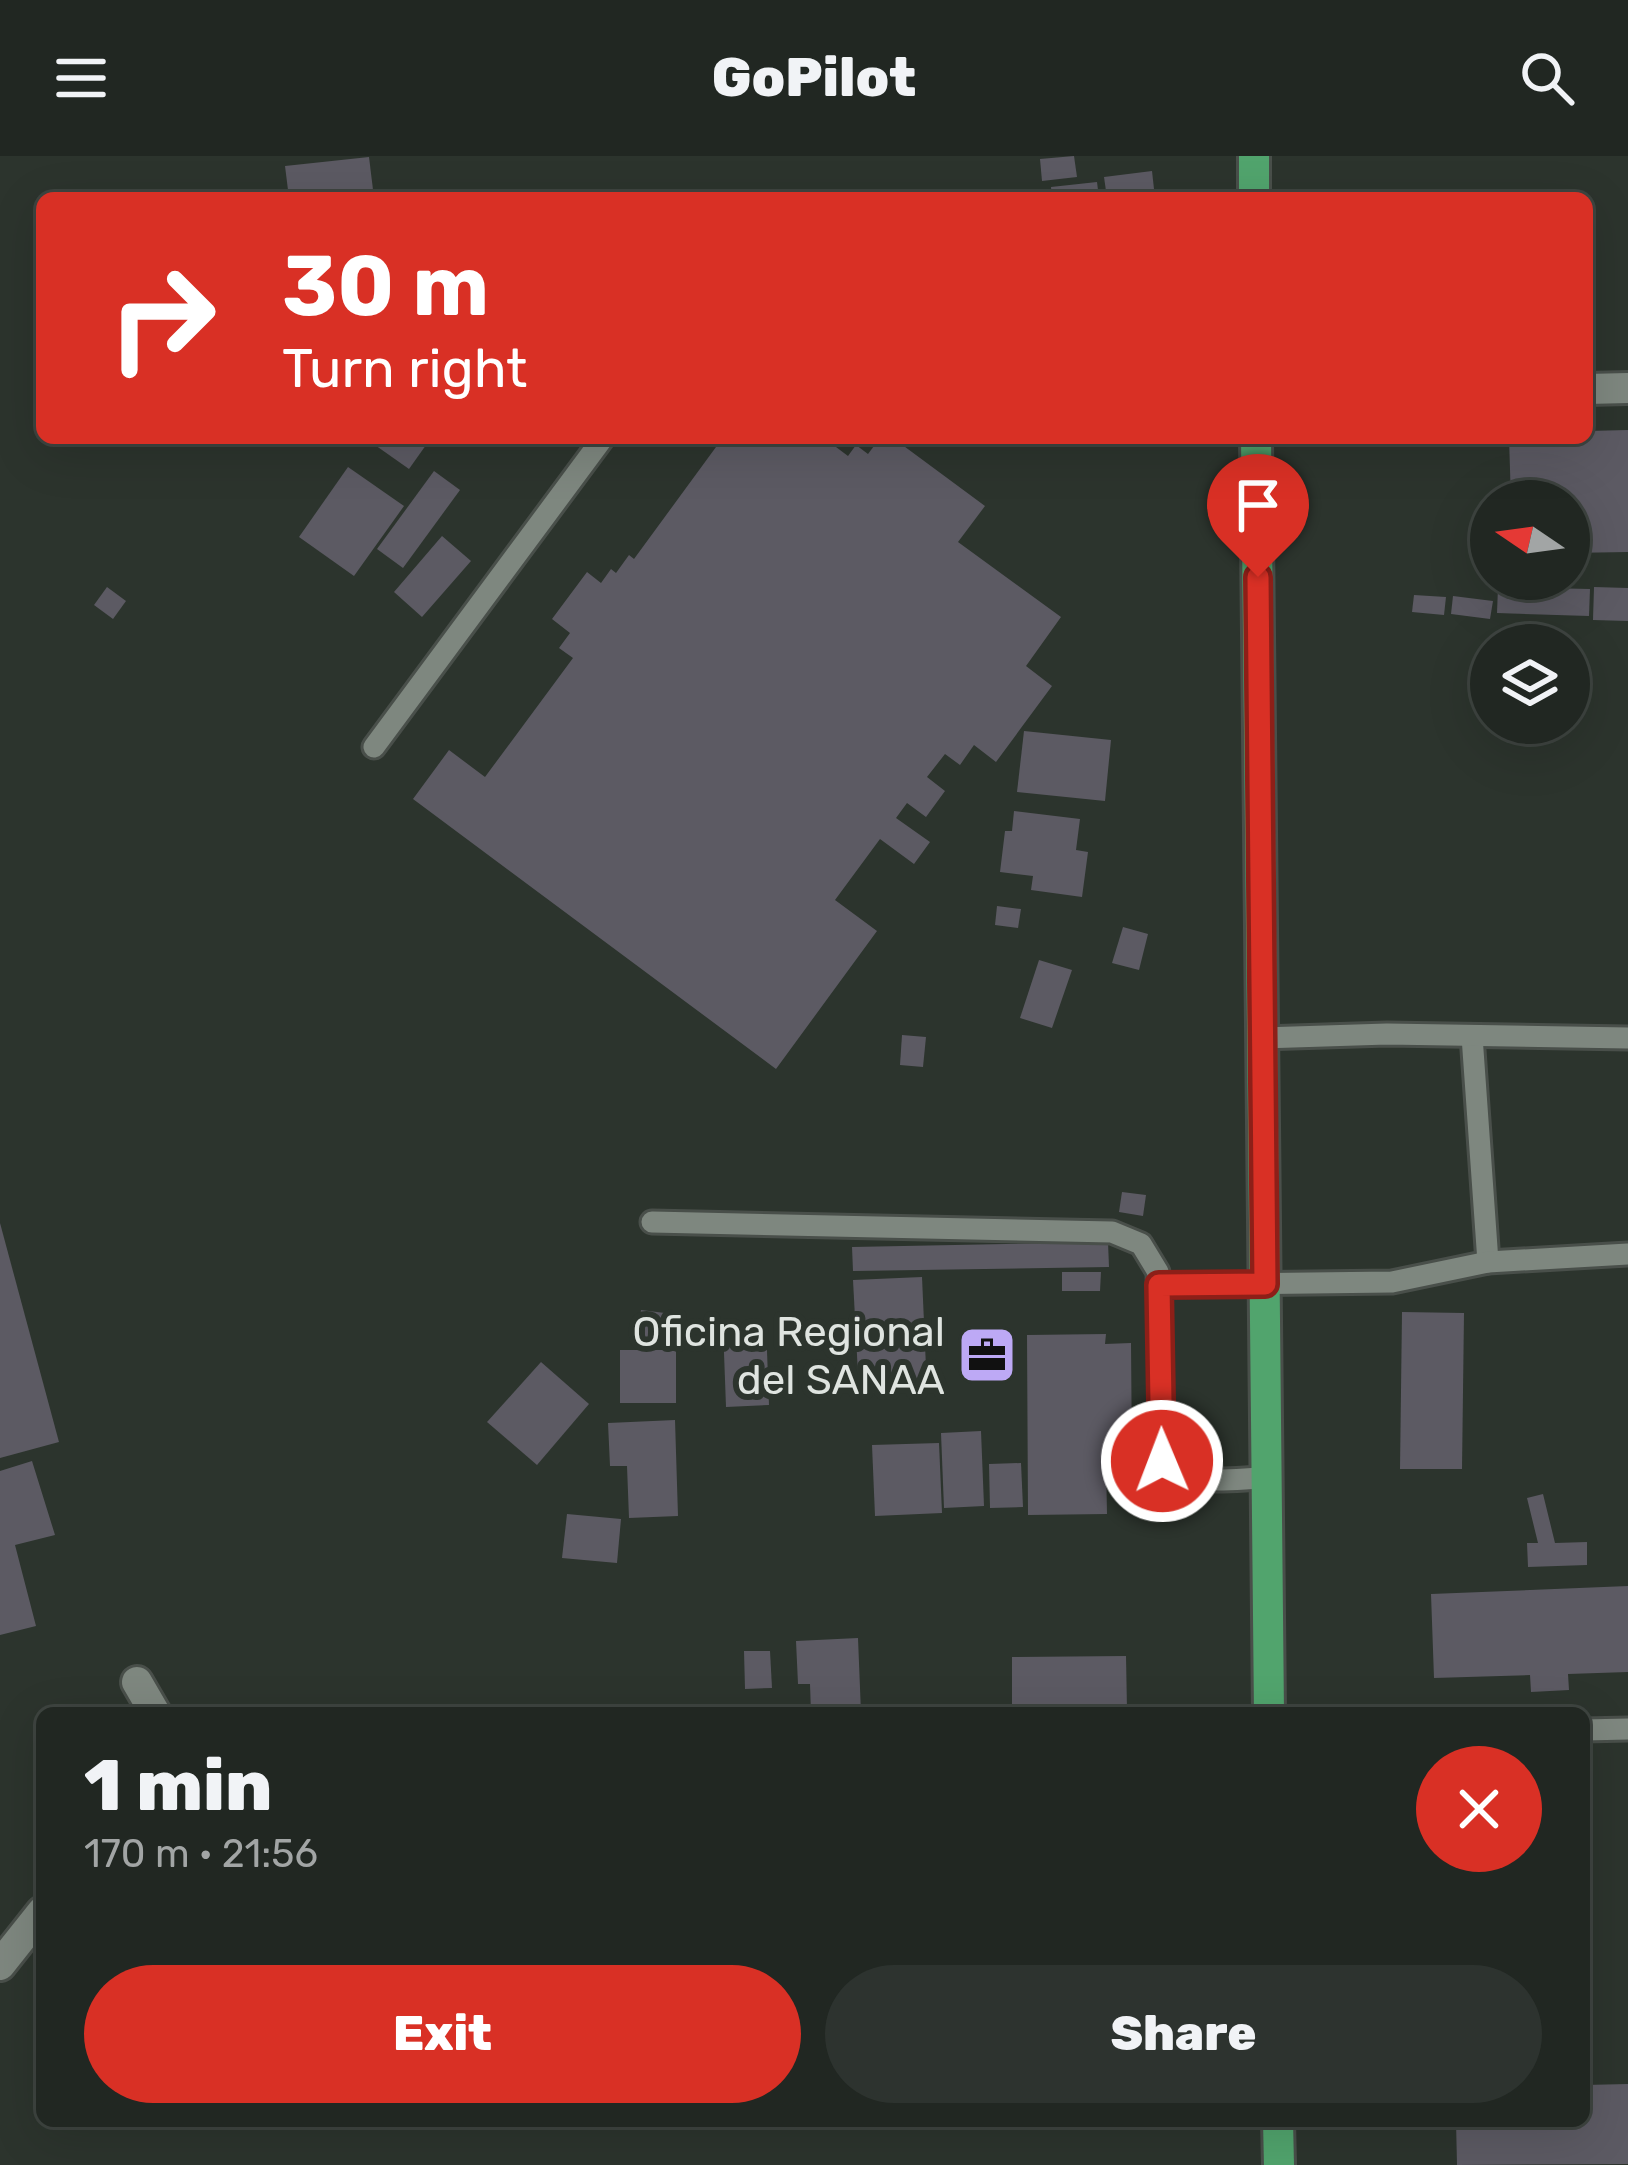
<!DOCTYPE html>
<html lang="en">
<head>
<meta charset="utf-8">
<style>
	body { margin:0; font-family:Rubik,sans-serif; background:#2d332f; color:#f1f3f6; height:100vh; display:flex; flex-direction:column; font-size:45px; white-space:nowrap }
	* { box-sizing:border-box; margin:0 }
	p { font-size:39px; color:#a2a5a5 }
	.icon { flex:none; width:66px; height:66px; fill:none; stroke:currentColor; stroke-width:2; stroke-linecap:round; stroke-linejoin:round }
	.map { position:relative; flex:1; overflow:hidden }
	.drawer { position:absolute; left:36px; top:1551px; width:1554px; height:420px; display:flex; flex-direction:column; background:#212722; border-radius:18px; box-shadow:0 12px 48px #0002,0 0 0 3px #3e4440 }
	.drawer>* { flex:none }
	.guide { position:absolute; left:36px; top:36px; width:1557px; height:252px; border-radius:18px; box-shadow:0 12px 48px #0002,0 0 0 3px #3e4440; background:#d93025; color:#fff; overflow:hidden }
	.needle { width:78px; rotate:283deg }
	.controls { position:absolute; left:1470px; top:324px; display:grid; gap:24px }
	.controls a { display:grid; place-items:center; width:120px; height:120px; border-radius:50%; background:#212722; box-shadow:0 12px 48px #0002,0 0 0 3px #3e4440; font-size:60px }
	.pin { position:absolute; display:grid; place-items:center; width:102px; height:102px; color:#fff; margin:-123px -51px; border-radius:50% 50% 50% 0; rotate:-45deg; box-shadow:0 0 12px #0007 }
	.pin .icon { rotate:45deg }
	.me { position:absolute; width:132px; margin:-66px; rotate:359deg; stroke-linejoin:round; filter:drop-shadow(0 0 9px #0008) }
	.turn { display:flex; align-items:center; gap:42px; height:252px; padding:0 48px; font-size:54px }
	.turn .icon { width:156px; height:156px; stroke-width:2.5 }
	.turn b { display:block; font-size:84px; line-height:102px }
	.round { display:grid; place-items:center; flex:none; width:126px; height:126px; border-radius:63px; background:#2d332f }
	.headline { display:flex; align-items:center; justify-content:space-between; height:204px; padding:0 48px }
	h1 { font-size:72px; font-weight:800; line-height:90px }
	.primary-button { display:flex; gap:24px; margin-top:auto; padding:24px 48px }
	.primary-button a { flex:1; height:138px; border-radius:72px; background:#d93025; color:#fff; font-size:48px; font-weight:800; line-height:138px; text-align:center }
	.primary-button a+a { background:#2d332f; color:#f1f3f6 }
	header { display:flex; justify-content:space-between; align-items:center; height:156px; padding:0 48px; background:#212722; font-size:54px; font-weight:800 }
	.map>svg:first-child { display:block }
</style>
</head>
<body>
<header><svg class="icon" aria-label="menu" viewBox="0 0 24 24"><path d="M4 6h16M4 12h16M4 18h16"/></svg>GoPilot<svg class="icon" aria-label="search" viewBox="0 0 24 24"><circle cx="10" cy="10" r="6"/><path d="M15 15l6 6"/></svg></header>
<div class="map">
<svg width="1628" height="2009" viewBox="0 0 1628 2009">
	<rect width="100%" height="100%" fill="#2c342d"/>
	<!-- building -->
	<g fill="#5c5a63">
		<path d="M1074,0L1077,21L1042,25L1040,3Z"/>
		<path d="M369,1L374,42H289L285,10Z"/>
		<path d="M1152,15L1155,42H1107L1104,21Z"/>
		<path d="M1097,26L1099,42H1052L1051,31Z"/>
		<path d="M1628,274V396L1569,397V345H1511L1509,282H1587V275Z"/>
		<path d="M365,282H431L409,313Z"/>
		<path d="M703,282H824L848,300L856,289L868,298L880,282H893L985,350L958,386L1061,461L1026,510L1052,530L996,606L974,589L960,609L945,598L927,621L945,635L926,661L907,647L896,662L930,686L914,708L880,683L835,744L877,775L776,913L413,643L449,594L485,621L573,502L559,492L570,477L552,463L587,416L601,427L611,413L616,417L629,399L634,403L716,291Z"/>
		<path d="M348,311L404,350L354,420L299,381Z"/>
		<path d="M434,315L460,334L403,412L377,393Z"/>
		<path d="M442,380L471,405L422,461L394,436Z"/>
		<path d="M107,431L126,445L113,463L94,449Z"/>
		<path d="M1498,431L1590,433L1589,460L1497,457Z"/>
		<path d="M1594,431L1628,432V465L1593,464Z"/>
		<path d="M1414,439L1446,441L1444,459L1412,456Z"/>
		<path d="M1453,440L1493,445L1490,463L1451,458Z"/>
		<path d="M1024,575L1111,584L1105,645L1017,636Z"/>
		<path d="M1014,655L1080,663L1076,694L1088,696L1082,741L1031,734L1033,720L1000,716L1005,675H1012Z"/>
		<path d="M997,750L1021,753L1018,772L995,769Z"/>
		<path d="M1123,771L1148,778L1139,814L1112,807Z"/>
		<path d="M1039,804L1072,814L1052,872L1020,862Z"/>
		<path d="M902,879L926,881L923,911L900,909Z"/>
		<path d="M1122,1036L1146,1039L1143,1060L1119,1056Z"/>
		<path d="M0,1067L59,1286L0,1302Z"/>
		<path d="M1108,1086L1109,1111L853,1115L852,1091Z"/>
		<path d="M1062,1116H1101L1100,1135H1062Z"/>
		<path d="M922,1121L927,1234L859,1237L853,1124Z"/>
		<path d="M641,1154L681,1159L677,1191L637,1186Z"/>
		<path d="M1402,1156L1464,1157L1462,1313H1400Z"/>
		<path d="M766,1168L769,1249L726,1251L723,1170Z"/>
		<path d="M1106,1178L1105,1188L1131,1187L1132,1304H1106L1107,1358L1028,1359L1027,1179Z"/>
		<rect x="620" y="1194" width="56" height="53"/>
		<path d="M541,1206L589,1248L537,1309L487,1266Z"/>
		<path d="M675,1264L678,1360L629,1362L627,1310H610L608,1267Z"/>
		<path d="M981,1275L984,1350L944,1352L941,1277Z"/>
		<path d="M939,1287L942,1357L875,1360L872,1289Z"/>
		<path d="M32,1305L55,1379L15,1389L36,1470L0,1479V1315Z"/>
		<path d="M1021,1307L1023,1351L990,1352L989,1308Z"/>
		<path d="M1543,1338L1555,1387L1587,1386V1409L1528,1411L1527,1387H1538L1527,1342Z"/>
		<path d="M567,1358L621,1363L617,1407L562,1402Z"/>
		<path d="M1628,1430V1516L1568,1518L1569,1534L1531,1536L1530,1519L1434,1522L1431,1438Z"/>
		<path d="M858,1482L861,1557H811L810,1528H798L796,1485Z"/>
		<path d="M744,1495H770L772,1532L745,1533Z"/>
		<path d="M1126,1500L1127,1554L1012,1557V1501Z"/>
		<path d="M1628,1928V2008L1457,2009L1456,1965H1584V1929Z"/>
	</g>
	<g fill="none" stroke-linecap="round" stroke-linejoin="round">
		<defs>
			<g id="service">
				<path d="M374,591L603,282"/>
				<path d="M1472,880L1488,1106"/>
				<path d="M1262,882L1387,878L1628,882"/>
				<path d="M652,1066L1112,1076L1141,1088L1158,1116L1162,1305C1181,1333 1235,1322 1267,1322"/>
				<path d="M1159,1129L1392,1126L1488,1106L1628,1098"/>
				<path d="M1584,1574L1628,1573"/>
			</g>
			<g id="minor">
				<path d="M1587,233L1628,232"/>
				<path d="M137,1526L155,1557"/>
				<path d="M0,1809L42,1756"/>
			</g>
			<g id="primary">
				<path d="M1254,0V42"/>
				<path d="M1256,282L1269,1557"/>
				<path d="M1278,1965L1279,2009"/>
			</g>
		</defs>
		<!-- service casing -->
		<use href="#service" stroke="#494f4a" stroke-width="27"/>
		<!-- minor casing -->
		<use href="#minor" stroke="#494f4a" stroke-width="36"/>
		<!-- primary casing -->
		<use href="#primary" stroke="#494f4a" stroke-width="36"/>
		<!-- service -->
		<use href="#service" stroke="#7e877f" stroke-width="21"/>
		<!-- minor -->
		<use href="#minor" stroke="#7e877f" stroke-width="30"/>
		<!-- primary -->
		<use href="#primary" stroke="#51a46d" stroke-width="30"/>
	</g>
	<g fill="none" stroke-linecap="round" stroke-linejoin="round">
		<defs>
			<path id="route" d="M1162,1305L1159,1129L1265,1128L1258,421"/>
		</defs>
		<!-- route casing -->
		<use href="#route" stroke="#8d1f18" stroke-width="30"/>
		<!-- route -->
		<use href="#route" stroke="#d93025" stroke-width="21"/>
	</g>
	<!-- icons -->
	<defs>
		<symbol id="office-square" viewBox="-11 -11 22 22"><rect x="-9" y="-9" width="18" height="18" rx="4" fill="#bda9f5" stroke="#2c342d"/><path d="M-6-3h4V-5.5h4V-3h4V5H-6ZM-1-4.5V-3h2v-1.5ZM-6 0V1H6V0Z" fill="#111"/></symbol>
	</defs>
	<g fill-rule="evenodd">
		<use href="#office-square" x="954" y="1166" width="66" height="66"/>
	</g>
	<g text-anchor="middle" stroke-width="12" stroke-linejoin="round" paint-order="stroke">
		<!-- poi labels -->
		<g font-size="42" fill="#dfe4e0" stroke="#2c342d" text-anchor="end">
			<text x="945" y="1190">Oficina Regional<tspan x="945" dy="48">del SANAA</tspan></text>
		</g>
	</g>
</svg>
<div class="controls">
<a><svg class="needle" viewBox="-14 -14 28 28"><path d="M0-13l5 13h-10z" fill="#e53935"/><path d="M0 13l5-13h-10z" fill="#a2a5a5"/></svg></a>
<a><svg class="icon" aria-label="layers" viewBox="0 0 24 24"><path d="M12 4l9 5-9 5-9-5zM3 14l9 5 9-5"/></svg></a>
</div>
<div class="pin" style="left:1258px;top:421px;background:#d93025"><svg class="icon" aria-label="arrive" viewBox="0 0 24 24"><path d="M6 21V4h12l-3 4 3 4H6"/></svg></div>
<svg class="me" style="left:1162px;top:1305px" viewBox="-20 -20 40 40"><circle r="17" fill="#d93025" stroke="#fff" stroke-width="3"/><path d="M0-11L8 9 0 5-8 9z" fill="#fff"/></svg>
<div class="guide">
<div class="turn"><svg class="icon" aria-label="right" viewBox="0 0 24 24"><path d="M7 20v-9h11M14 6l5 5-5 5"/></svg><div><b>30 m</b>Turn right</div></div>
</div>
<section class="drawer">
<div class="headline"><div><h1>1 min</h1><p>170 m · 21:56</p></div><a class="round" style="background:#d93025;color:#fff"><svg class="icon" aria-label="close" viewBox="0 0 24 24"><path d="M6 6l12 12M18 6L6 18"/></svg></a></div>
<div class="primary-button"><a>Exit</a><a>Share</a></div>
</section>
</div>
</body>
</html>
